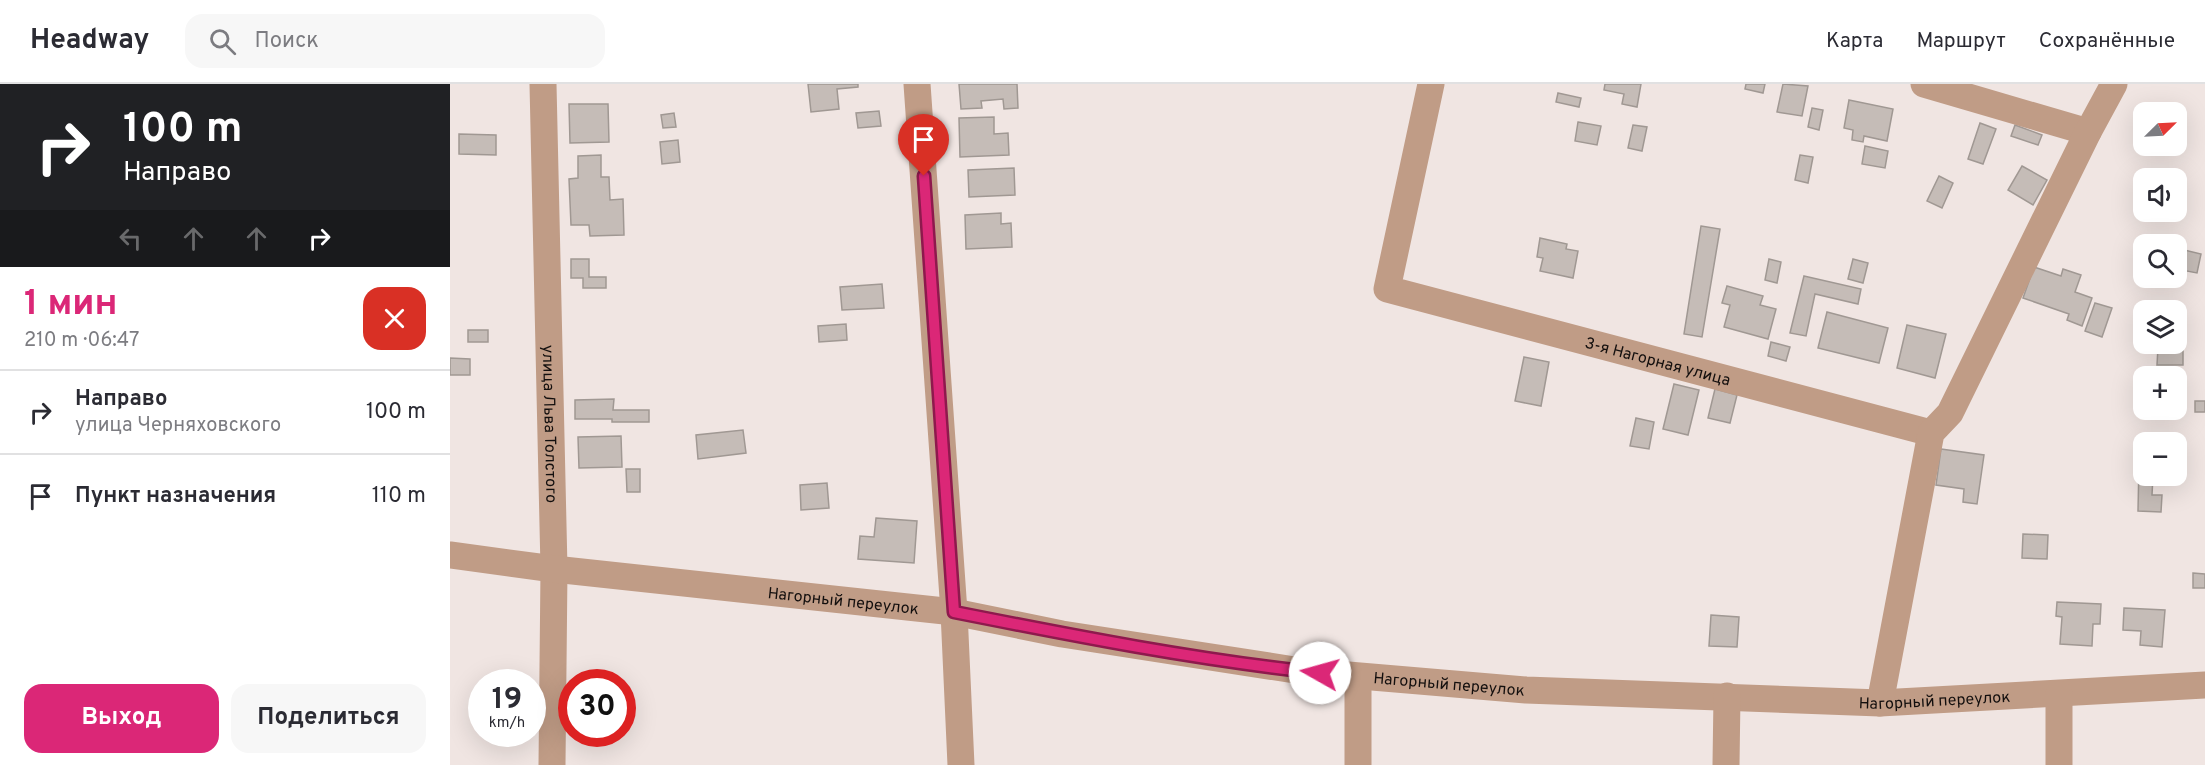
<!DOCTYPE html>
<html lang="ru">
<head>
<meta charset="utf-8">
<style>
	body { margin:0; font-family:Overpass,sans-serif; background:#f7f7f7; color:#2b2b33; height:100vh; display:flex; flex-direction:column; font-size:22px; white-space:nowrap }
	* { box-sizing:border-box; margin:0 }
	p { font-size:20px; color:#7c7c81 }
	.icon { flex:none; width:33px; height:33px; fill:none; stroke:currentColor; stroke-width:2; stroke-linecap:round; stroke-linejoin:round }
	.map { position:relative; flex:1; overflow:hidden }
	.drawer { display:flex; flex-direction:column; background:#fff; width:450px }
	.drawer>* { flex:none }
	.banner { background:#202124; color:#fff; overflow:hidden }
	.needle { width:39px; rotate:66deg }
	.buttons { position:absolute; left:1683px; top:18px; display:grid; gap:12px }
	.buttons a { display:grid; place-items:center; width:54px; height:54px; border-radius:12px; background:#fff; box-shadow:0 6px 24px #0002; font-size:30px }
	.speed { position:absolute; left:18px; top:585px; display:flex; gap:12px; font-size:30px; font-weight:700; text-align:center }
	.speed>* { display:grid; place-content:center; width:78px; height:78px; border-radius:50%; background:#fff; box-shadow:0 6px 24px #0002; line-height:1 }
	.speed small { font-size:15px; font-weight:400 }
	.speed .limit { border:9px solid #d22; background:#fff; color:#111 }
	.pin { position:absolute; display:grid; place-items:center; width:51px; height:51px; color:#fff; margin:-62px -26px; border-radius:50% 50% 50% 0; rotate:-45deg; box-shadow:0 0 6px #0007 }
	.pin .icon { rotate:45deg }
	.me { position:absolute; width:66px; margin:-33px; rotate:277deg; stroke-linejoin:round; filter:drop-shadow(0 0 4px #0008) }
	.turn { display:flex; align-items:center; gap:21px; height:126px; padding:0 24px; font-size:27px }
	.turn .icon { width:78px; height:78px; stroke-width:2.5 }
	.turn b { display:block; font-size:42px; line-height:51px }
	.lanes { display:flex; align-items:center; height:57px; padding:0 24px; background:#0003; justify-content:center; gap:30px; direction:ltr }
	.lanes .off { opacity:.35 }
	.round { display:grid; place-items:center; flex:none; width:63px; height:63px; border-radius:18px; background:#f7f7f7 }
	.head { display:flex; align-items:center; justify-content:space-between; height:102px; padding:0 24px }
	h1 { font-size:36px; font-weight:700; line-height:45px; color:#db2777 }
	.action { display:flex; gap:12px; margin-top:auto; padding:12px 24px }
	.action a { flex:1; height:69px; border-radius:18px; background:#db2777; color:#fff; font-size:24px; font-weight:700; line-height:69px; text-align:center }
	.action a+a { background:#f7f7f7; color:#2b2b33 }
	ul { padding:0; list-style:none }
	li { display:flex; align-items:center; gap:18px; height:84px; padding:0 24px; border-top:2px solid #e1e1e2 }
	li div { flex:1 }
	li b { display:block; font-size:22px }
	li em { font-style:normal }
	header { display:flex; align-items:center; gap:36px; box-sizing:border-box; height:84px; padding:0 30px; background:#fff; border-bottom:2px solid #e1e1e2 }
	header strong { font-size:28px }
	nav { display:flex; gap:33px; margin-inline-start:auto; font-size:21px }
	.search { width:420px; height:54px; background:#f7f7f7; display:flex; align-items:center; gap:15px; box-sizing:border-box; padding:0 21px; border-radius:18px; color:#7c7c81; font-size:22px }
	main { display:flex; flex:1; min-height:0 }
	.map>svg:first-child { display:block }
</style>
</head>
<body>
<header>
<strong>Headway</strong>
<div class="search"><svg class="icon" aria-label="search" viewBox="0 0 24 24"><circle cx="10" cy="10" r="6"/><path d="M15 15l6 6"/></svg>Поиск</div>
<nav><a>Карта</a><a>Маршрут</a><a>Сохранённые</a></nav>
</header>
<main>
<section class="drawer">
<div class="banner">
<div class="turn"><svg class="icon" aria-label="right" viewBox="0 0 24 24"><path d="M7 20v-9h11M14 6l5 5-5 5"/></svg><div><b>100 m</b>Направо</div></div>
<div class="lanes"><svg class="icon off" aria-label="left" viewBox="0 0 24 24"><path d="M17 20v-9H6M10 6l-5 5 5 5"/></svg><svg class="icon off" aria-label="ahead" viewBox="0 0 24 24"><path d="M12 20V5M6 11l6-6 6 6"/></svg><svg class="icon off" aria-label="ahead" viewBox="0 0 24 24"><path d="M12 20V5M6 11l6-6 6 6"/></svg><svg class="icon" aria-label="right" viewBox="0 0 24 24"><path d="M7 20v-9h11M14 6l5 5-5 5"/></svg></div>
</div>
<div class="head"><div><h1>1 мин</h1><p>210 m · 06:47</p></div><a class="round" style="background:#d93025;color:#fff"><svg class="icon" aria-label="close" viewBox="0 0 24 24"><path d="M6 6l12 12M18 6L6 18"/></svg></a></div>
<ul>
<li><svg class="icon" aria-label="right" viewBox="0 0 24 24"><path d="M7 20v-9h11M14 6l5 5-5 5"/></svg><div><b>Направо</b><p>улица Черняховского</p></div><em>100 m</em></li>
<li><svg class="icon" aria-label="arrive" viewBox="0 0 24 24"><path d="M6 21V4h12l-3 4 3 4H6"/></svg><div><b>Пункт назначения</b></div><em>110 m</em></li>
</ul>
<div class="action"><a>Выход</a><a>Поделиться</a></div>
</section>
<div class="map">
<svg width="1755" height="681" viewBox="0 0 1755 681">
	<rect width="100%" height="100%" fill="#f0e5e2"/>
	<!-- building -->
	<g fill="#c5bcb7" stroke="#a09893" stroke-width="1.5">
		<path d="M358,0H408V3L387,5L389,25L361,28Z"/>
		<path d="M509,0H567L568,24L554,25L553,15L531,17L532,24L511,25Z"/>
		<path d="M1155,0H1191L1187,23L1172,20L1174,10L1154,6Z"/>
		<path d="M1296,0H1315L1313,9L1295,5Z"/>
		<path d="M1333,0L1358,2L1352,32L1327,28Z"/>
		<path d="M1108,9L1131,14L1129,23L1106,18Z"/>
		<path d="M1399,16L1443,25L1437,57L1414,52L1413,58L1402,56L1403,46L1394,44Z"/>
		<path d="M119,20H158L159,58L120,59Z"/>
		<path d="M1362,24L1373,26L1369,46L1358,43Z"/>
		<path d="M429,27L431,42L408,44L406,29Z"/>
		<path d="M224,29L226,43L213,44L211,31Z"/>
		<path d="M544,33V50L558,49L559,71L510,73L509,34Z"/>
		<path d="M1128,38L1151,42L1147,61L1125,57Z"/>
		<path d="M1530,39L1546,45L1533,80L1518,75Z"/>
		<path d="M1183,41L1197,43L1192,67L1178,64Z"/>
		<path d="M1565,41L1592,51L1588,61L1561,52Z"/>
		<path d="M9,50L46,51V71L9,70Z"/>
		<path d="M228,56L230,78L212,80L210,58Z"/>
		<path d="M1415,62L1438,67L1435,84L1412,80Z"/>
		<path d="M151,71V93H159L160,116L173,115L174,151L140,152L139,141H121L119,95L128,94V72Z"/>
		<path d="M1350,71L1363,73L1358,99L1345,96Z"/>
		<path d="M1572,82L1597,96L1583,121L1558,106Z"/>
		<path d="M564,84L565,111L519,113L518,86Z"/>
		<path d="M1489,92L1503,99L1492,124L1477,117Z"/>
		<path d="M551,129V140L561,139L562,163L516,165L515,131Z"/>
		<path d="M1251,142L1270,145L1252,253L1234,250Z"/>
		<path d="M1090,154L1117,160L1116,165L1128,167L1123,194L1090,187L1093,174L1087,173Z"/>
		<path d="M1726,164L1751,170L1747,189L1726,185Z"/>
		<path d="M121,175H139V193H156V204H133V194H121Z"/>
		<path d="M1319,175L1331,178L1327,199L1315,196Z"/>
		<path d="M1403,175L1418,179L1413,199L1398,195Z"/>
		<path d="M1584,183L1611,192L1613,185L1631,191L1625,208L1642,214L1632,242L1617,236L1619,230L1573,214Z"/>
		<path d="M1354,192L1411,205L1408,220L1365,210L1356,252L1340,249Z"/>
		<path d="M432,200L434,224L392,226L390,203Z"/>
		<path d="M1277,202L1313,212L1310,221L1326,225L1318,255L1274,243L1280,221L1272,219Z"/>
		<path d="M1645,219L1662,224L1652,253L1635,247Z"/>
		<path d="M1377,228L1438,244L1429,279L1368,264Z"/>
		<path d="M396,240L397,256L369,258L368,242Z"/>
		<path d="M1457,241L1496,250L1485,294L1447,284Z"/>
		<rect x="18" y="246" width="20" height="12"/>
		<path d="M1321,258L1340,263L1336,277L1318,272Z"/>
		<path d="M1708,263L1733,264V281H1707Z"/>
		<path d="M1074,273L1099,278L1091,322L1065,317Z"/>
		<path d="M0,274L20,275V291H0Z"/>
		<path d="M1224,300L1249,306L1238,351L1213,345Z"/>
		<path d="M1265,305L1287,311L1280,339L1258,334Z"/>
		<path d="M164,315L163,326H199V338H162V335H125V316Z"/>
		<rect x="1745" y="317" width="10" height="11"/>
		<path d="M1186,334L1204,338L1199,365L1180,362Z"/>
		<path d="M293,346L296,369L248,375L246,351Z"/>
		<path d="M171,352L172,383L129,384L128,353Z"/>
		<path d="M1491,365L1534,371L1527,420L1513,418L1514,405L1486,401Z"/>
		<path d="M1689,379H1694V392H1703L1702,411H1712L1711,428L1688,427Z"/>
		<path d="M176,385H190V408H177Z"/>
		<path d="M377,399L379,424L351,426L350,401Z"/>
		<path d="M426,434L467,437L464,479L408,475L410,452L424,453Z"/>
		<path d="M1573,450L1598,451L1597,475L1572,474Z"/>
		<path d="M1743,489L1755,490V504H1743Z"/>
		<path d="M1607,518L1651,520L1650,540H1643L1642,562L1610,560L1612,533L1606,532Z"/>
		<path d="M1674,524L1715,526L1712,563L1690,561L1691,547L1673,546Z"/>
		<path d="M1261,531L1289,533L1287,563L1259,562Z"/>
	</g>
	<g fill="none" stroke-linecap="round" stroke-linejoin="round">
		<!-- minor -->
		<g stroke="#c09c86" stroke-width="27">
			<path id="s1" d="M93,0L104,485L102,681"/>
			<path d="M467,0L504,528L511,681"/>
			<path id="s2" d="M981,0L937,205L1481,349"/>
			<path d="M1474,0L1638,48"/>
			<path id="s3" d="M0,471L104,485L504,528L612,550L851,587L1076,606L1430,619L1755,601"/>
			<path d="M908,593V681"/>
			<path d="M1430,619L1481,349L1500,329L1638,48L1664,0"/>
			<path d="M1276,681L1277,612"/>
			<path d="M1609,681V610"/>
		</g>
	</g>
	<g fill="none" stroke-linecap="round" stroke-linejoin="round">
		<defs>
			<path id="route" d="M474,92L504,528C625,552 747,576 870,589"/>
		</defs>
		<!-- route casing -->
		<use href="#route" stroke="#8e194d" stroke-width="15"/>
		<!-- route -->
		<use href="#route" stroke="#db2777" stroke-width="10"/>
	</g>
	<g text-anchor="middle" stroke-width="4.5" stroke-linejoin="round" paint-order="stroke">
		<!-- street labels -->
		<g font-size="16" fill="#130f0e" stroke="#fff">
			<text dy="6" stroke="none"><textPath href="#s2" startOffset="490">3-я Нагорная улица</textPath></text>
			<text dy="6" stroke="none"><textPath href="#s1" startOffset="340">улица Льва Толстого</textPath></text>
			<text dy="6" stroke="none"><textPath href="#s3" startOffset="396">Нагорный переулок</textPath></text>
			<text dy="6" stroke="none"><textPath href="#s3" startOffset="1008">Нагорный переулок</textPath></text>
			<text dy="6" stroke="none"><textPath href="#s3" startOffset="1494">Нагорный переулок</textPath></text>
		</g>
	</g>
</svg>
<div class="buttons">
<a><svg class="needle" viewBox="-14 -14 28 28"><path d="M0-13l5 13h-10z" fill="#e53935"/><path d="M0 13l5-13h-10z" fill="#7c7c81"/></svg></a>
<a><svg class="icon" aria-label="sound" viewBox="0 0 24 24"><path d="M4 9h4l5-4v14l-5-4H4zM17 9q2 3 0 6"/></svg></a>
<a><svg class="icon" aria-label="search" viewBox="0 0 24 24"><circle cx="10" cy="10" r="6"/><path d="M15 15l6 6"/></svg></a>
<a><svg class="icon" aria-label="layers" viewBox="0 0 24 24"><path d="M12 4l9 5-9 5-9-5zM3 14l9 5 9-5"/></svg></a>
<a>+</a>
<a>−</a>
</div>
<div class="speed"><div>19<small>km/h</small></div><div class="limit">30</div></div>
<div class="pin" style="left:474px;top:92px;background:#d93025"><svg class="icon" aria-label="arrive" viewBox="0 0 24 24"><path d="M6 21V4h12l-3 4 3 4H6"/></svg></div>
<svg class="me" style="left:870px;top:589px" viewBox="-20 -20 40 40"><circle r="19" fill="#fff"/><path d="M0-13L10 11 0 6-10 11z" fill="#db2777"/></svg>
</div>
</main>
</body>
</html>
